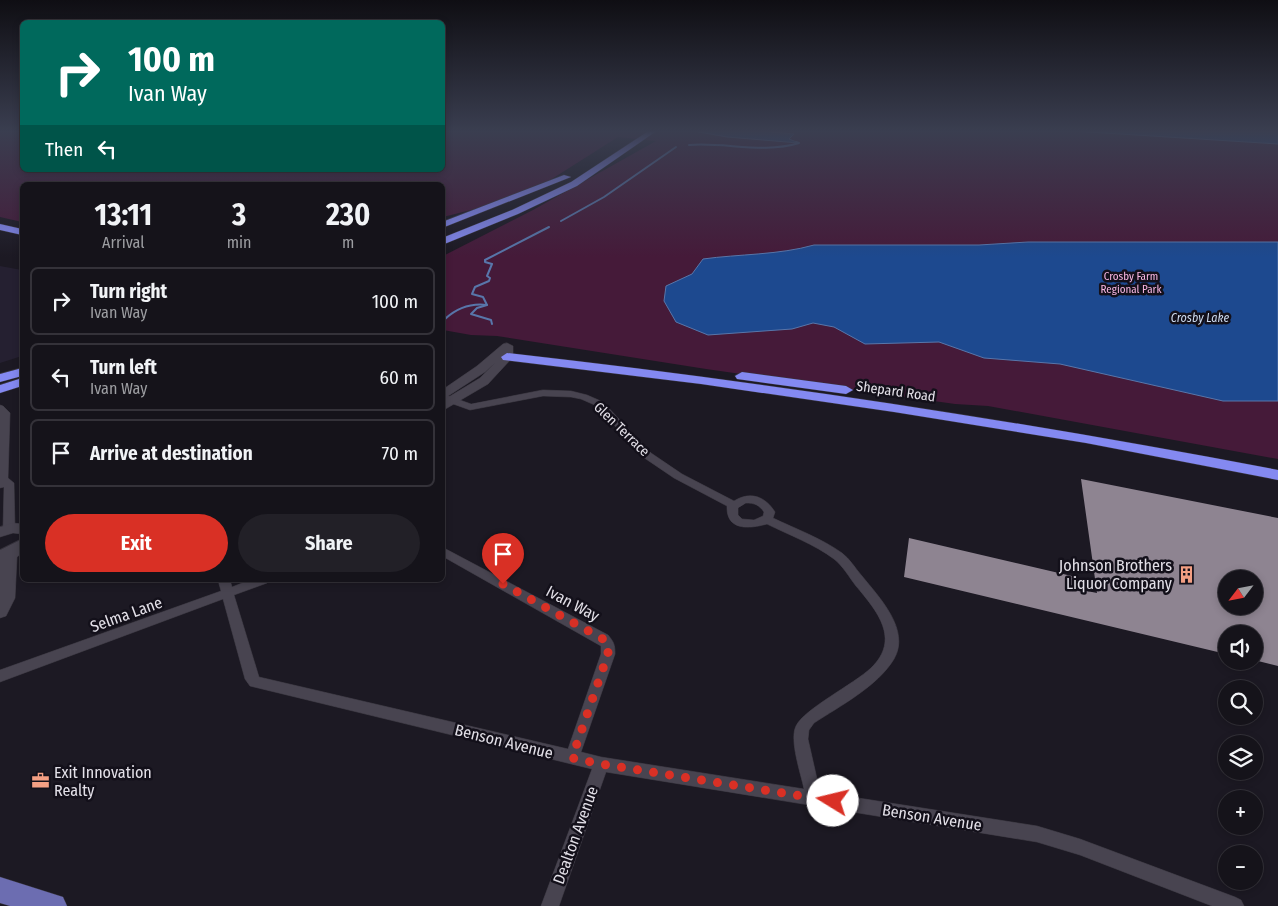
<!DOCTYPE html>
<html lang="en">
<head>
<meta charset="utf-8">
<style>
	body { margin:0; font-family:"Fira Sans Condensed",sans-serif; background:#222027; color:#f1f3f6; height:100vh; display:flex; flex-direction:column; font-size:19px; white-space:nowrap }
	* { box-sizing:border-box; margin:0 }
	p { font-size:16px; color:#9d9ea2 }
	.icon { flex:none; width:28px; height:28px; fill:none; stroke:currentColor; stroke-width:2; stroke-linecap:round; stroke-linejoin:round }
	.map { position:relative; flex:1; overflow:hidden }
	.sheet { position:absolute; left:20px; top:182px; width:425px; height:400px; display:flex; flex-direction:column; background:#15131a; border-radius:8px; box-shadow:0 2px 8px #0003,0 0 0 1px #343239 }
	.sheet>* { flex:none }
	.hud { position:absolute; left:20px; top:20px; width:425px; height:152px; border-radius:8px; box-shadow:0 2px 8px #0003,0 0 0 1px #343239; background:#00695c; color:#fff; overflow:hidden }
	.needle { width:32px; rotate:238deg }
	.tools { position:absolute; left:1218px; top:570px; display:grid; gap:10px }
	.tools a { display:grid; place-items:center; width:45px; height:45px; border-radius:50%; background:#15131a; box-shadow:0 2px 8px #0003,0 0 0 1px #343239; font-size:25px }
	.pin { position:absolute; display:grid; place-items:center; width:42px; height:42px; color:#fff; margin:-51px -21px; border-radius:50% 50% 50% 0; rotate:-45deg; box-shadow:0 0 5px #0007 }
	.pin .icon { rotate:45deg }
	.me { position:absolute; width:55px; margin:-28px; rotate:279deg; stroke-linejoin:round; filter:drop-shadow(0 0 4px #0008) }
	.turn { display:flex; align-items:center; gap:18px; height:105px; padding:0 25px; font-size:22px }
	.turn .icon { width:65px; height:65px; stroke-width:2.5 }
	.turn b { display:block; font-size:35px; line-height:42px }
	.then { display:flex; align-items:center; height:48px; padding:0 25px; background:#0003; gap:10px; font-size:19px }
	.eta { display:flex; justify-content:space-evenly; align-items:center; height:85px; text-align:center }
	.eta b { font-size:30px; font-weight:700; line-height:35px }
	.action { display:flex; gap:10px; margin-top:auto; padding:10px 25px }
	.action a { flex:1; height:58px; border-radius:30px; background:#d93025; color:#fff; font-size:20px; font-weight:700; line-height:58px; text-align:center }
	.action a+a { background:#222027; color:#f1f3f6 }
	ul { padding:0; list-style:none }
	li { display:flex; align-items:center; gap:15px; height:68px; margin:0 10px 8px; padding:0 15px; border:2px solid #343239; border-radius:8px }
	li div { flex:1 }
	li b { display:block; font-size:19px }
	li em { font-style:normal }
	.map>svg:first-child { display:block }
</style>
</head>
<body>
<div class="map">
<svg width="1278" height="906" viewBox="0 0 1278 906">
	<rect width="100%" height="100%" fill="#1c1923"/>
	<!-- built -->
	<path fill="#252031" d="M0,266L22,270V356L0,363Z"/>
	<!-- green -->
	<path fill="#451a39" d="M0,130H22V170H442L443,130H1057L1278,144V459L988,406L955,404L706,369L497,336L471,335L443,330V256L533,210L656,141L618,137L547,182L491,205L443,217L442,185H22V222L0,217Z"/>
	<!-- water -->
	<g fill="#1d498f" stroke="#5876aa">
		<path d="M688,130H750L794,134L789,139L799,143L727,137Z"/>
		<path d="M1057,130H1278V144Z"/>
		<path d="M1028,242H1278V401H1223L1060,364L984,358L939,342L865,344L834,327L813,323L792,329L708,335L676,322L664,301L666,286L692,274L703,259C739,254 779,255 814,245H979Z"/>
	</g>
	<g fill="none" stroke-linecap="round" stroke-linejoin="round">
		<!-- stream -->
		<g stroke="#5876aa" stroke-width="2">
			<path d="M689,145C726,142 763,154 799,143L796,142"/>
			<path d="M561,221L604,197L676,147"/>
			<path d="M445,319C457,308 471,303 487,305"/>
			<path d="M492,324L491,320L471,314L477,308L487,305L483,297L472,294L475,287L489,281L490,278L487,276L492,264L485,262V260L549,227"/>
		</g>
	</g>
	<!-- building -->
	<path fill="#8e8491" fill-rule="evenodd" d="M1081,479L1278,518V666L1254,660V634H1226V654L904,577L909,538L1076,577L1077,589L1097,593ZM1226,579H1254V606H1226Z"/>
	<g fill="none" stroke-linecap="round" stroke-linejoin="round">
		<defs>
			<g id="street">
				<path d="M543,390L571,391L587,395L603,402L651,453L682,474L734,501C750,491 765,496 775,512L773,518C796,529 821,538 842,553C850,559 855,568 862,576C879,597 911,630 894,659C878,686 840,706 814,723L809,730L808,739L820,792L1037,826L1080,839L1235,897L1241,900L1244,906H1212L1080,855L1037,842L606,772L559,906H541L592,769L250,686L245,679L223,599L0,682V670L221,591L218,580H230L232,587L250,580H269L267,583L234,595L259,677L568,749L601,654V646L442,556V547L608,635C614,642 615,645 615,654L581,752L601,757L804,789C801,774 789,740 796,726C804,709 854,684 871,668C901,639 877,611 856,586C849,577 843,566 834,559C814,544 789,535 767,524C749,529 726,531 727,506L674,478L643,457L597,406L581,399L571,397L543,396L470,410L442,400L443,394L471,404ZM746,503C755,503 759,505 764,512L763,516L754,520L742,519L738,515V508Z"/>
				<path d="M0,405L3,406L10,413L8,478L14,483L15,529L13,532H5L3,529L4,487L0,488Z"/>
			</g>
			<g id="secondary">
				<path d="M507,343L513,346V357L488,384L442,411V401L480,378L495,363L485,372L442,400V390L477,366L503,344Z"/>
				<path d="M13,523L22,524V534L13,533L0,537V527Z"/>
				<path d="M22,539V553L17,557L15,598L6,616L0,618V550Z"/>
			</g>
			<path id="primary" d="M0,877L63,897L67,906H10L0,903Z"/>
			<g id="highway">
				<path d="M650,130H658L577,186L518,214L442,245V238L512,210L571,182Z"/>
				<path d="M564,175L571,177L442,228V222Z"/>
				<path d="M0,224L22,229V235L0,230Z"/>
				<path d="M507,353C766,382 1022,421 1278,470V480L1086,443L894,412L701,384L503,360L501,357Z"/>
				<path d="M22,368V376L0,382V374Z"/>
				<path d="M742,372L846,386L853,390L846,394L737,379L735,376Z"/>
				<path d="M22,378V386L0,393V385Z"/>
			</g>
		</defs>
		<!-- street casing -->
		<use href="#street" stroke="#37343d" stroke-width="1"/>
		<!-- secondary casing -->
		<use href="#secondary" stroke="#37343d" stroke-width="1"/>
		<!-- primary casing -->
		<use href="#primary" stroke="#37343d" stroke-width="1"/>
		<!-- highway casing -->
		<use href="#highway" stroke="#37343d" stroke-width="1"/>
		<!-- street -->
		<use href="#street" fill="#484450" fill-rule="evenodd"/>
		<!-- secondary -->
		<use href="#secondary" fill="#484450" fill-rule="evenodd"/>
		<!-- primary -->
		<use href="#primary" fill="#6c6db1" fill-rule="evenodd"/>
		<!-- highway -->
		<use href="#highway" fill="#8489f1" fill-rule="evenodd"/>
	</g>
	<!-- sky -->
	<linearGradient id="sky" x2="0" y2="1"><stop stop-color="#0f0e13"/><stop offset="0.51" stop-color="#3a3e50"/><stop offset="1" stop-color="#3a3e50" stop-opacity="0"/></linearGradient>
	<rect width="1278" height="257" fill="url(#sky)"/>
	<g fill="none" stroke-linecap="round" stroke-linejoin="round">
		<!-- route -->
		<path stroke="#d93025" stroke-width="9" stroke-dasharray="0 16.2" d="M503,584L603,639L608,644V654L572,758L601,764L833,801"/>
	</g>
	<!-- icons -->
	<defs>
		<symbol id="building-bare" viewBox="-9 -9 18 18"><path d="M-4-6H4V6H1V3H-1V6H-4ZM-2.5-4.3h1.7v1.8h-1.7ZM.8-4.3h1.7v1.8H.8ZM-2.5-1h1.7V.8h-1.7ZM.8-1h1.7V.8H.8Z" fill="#f39f83" stroke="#13101a" stroke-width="2.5" paint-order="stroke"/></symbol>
		<symbol id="office-bare" viewBox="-9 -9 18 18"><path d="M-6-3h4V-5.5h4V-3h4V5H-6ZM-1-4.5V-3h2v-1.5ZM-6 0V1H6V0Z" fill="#f39f83" stroke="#13101a" stroke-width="2.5" paint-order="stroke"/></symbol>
	</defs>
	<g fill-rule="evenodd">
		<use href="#building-bare" x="1174" y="562" width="25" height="25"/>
		<use href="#office-bare" x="28" y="768" width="25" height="25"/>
	</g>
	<g text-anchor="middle" stroke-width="5" stroke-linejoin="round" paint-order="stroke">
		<!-- far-park labels -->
		<g font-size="11" fill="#f8b7e2" stroke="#13101a">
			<text x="1131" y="280">Crosby Farm<tspan x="1131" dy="13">Regional Park</tspan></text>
		</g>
		<!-- far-water labels -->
		<g font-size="12" font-style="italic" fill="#cfdcf0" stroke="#13101a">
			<text x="1200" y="322">Crosby Lake</text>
		</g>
		<!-- street labels -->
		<g font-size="14" fill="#e3e0e8" stroke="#13101a">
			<text transform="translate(896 391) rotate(8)" y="5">Shepard Road</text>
			<text transform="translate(622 429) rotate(44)" y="5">Glen Terrace</text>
		</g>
		<!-- near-poi labels -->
		<g font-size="16" fill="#e3e0e8" stroke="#13101a" text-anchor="end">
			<text x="1172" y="571">Johnson Brothers<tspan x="1172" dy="18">Liquor Company</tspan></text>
			<text x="54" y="778" text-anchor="start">Exit Innovation<tspan x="54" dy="18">Realty</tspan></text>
		</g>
		<!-- near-street labels -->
		<g font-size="16" fill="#e3e0e8" stroke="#13101a">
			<text transform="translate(573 603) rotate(28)" y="6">Ivan Way</text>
			<text transform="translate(126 614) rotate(-20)" y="6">Selma Lane</text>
			<text transform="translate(504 741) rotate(14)" y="6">Benson Avenue</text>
			<text transform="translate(932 817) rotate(9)" y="6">Benson Avenue</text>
			<text transform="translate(575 835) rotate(-70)" y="6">Dealton Avenue</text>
		</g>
	</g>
</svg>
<div class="tools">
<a><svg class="needle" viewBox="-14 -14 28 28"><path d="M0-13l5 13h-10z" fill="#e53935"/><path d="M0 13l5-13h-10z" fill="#9d9ea2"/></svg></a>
<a><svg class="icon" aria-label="sound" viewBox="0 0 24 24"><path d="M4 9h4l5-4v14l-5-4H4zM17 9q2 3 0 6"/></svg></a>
<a><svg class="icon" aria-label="search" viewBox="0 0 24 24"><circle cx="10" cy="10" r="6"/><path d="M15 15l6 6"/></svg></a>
<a><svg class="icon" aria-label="layers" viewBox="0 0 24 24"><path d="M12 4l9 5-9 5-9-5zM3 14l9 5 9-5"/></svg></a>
<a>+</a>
<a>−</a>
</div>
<div class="pin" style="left:503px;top:584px;background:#d93025"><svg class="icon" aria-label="arrive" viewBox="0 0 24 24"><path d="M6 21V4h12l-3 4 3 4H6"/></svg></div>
<svg class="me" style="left:833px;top:801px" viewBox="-20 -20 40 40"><circle r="19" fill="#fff"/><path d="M0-13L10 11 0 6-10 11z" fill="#d93025"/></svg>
<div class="hud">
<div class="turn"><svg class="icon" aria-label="right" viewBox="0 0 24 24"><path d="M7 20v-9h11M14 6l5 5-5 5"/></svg><div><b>100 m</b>Ivan Way</div></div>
<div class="then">Then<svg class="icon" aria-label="left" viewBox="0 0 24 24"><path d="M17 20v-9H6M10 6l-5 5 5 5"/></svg></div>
</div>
<section class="sheet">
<div class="eta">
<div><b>13:11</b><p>Arrival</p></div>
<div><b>3</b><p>min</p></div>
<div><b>230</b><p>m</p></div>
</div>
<ul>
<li><svg class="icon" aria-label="right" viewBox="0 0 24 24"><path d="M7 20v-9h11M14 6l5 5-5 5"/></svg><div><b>Turn right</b><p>Ivan Way</p></div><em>100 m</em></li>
<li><svg class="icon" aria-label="left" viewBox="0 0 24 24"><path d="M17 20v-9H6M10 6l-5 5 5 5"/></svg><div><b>Turn left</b><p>Ivan Way</p></div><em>60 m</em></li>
<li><svg class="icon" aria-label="arrive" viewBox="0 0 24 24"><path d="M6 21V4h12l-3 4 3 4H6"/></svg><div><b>Arrive at destination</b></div><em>70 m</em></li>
</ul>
<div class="action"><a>Exit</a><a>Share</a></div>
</section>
</div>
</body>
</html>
